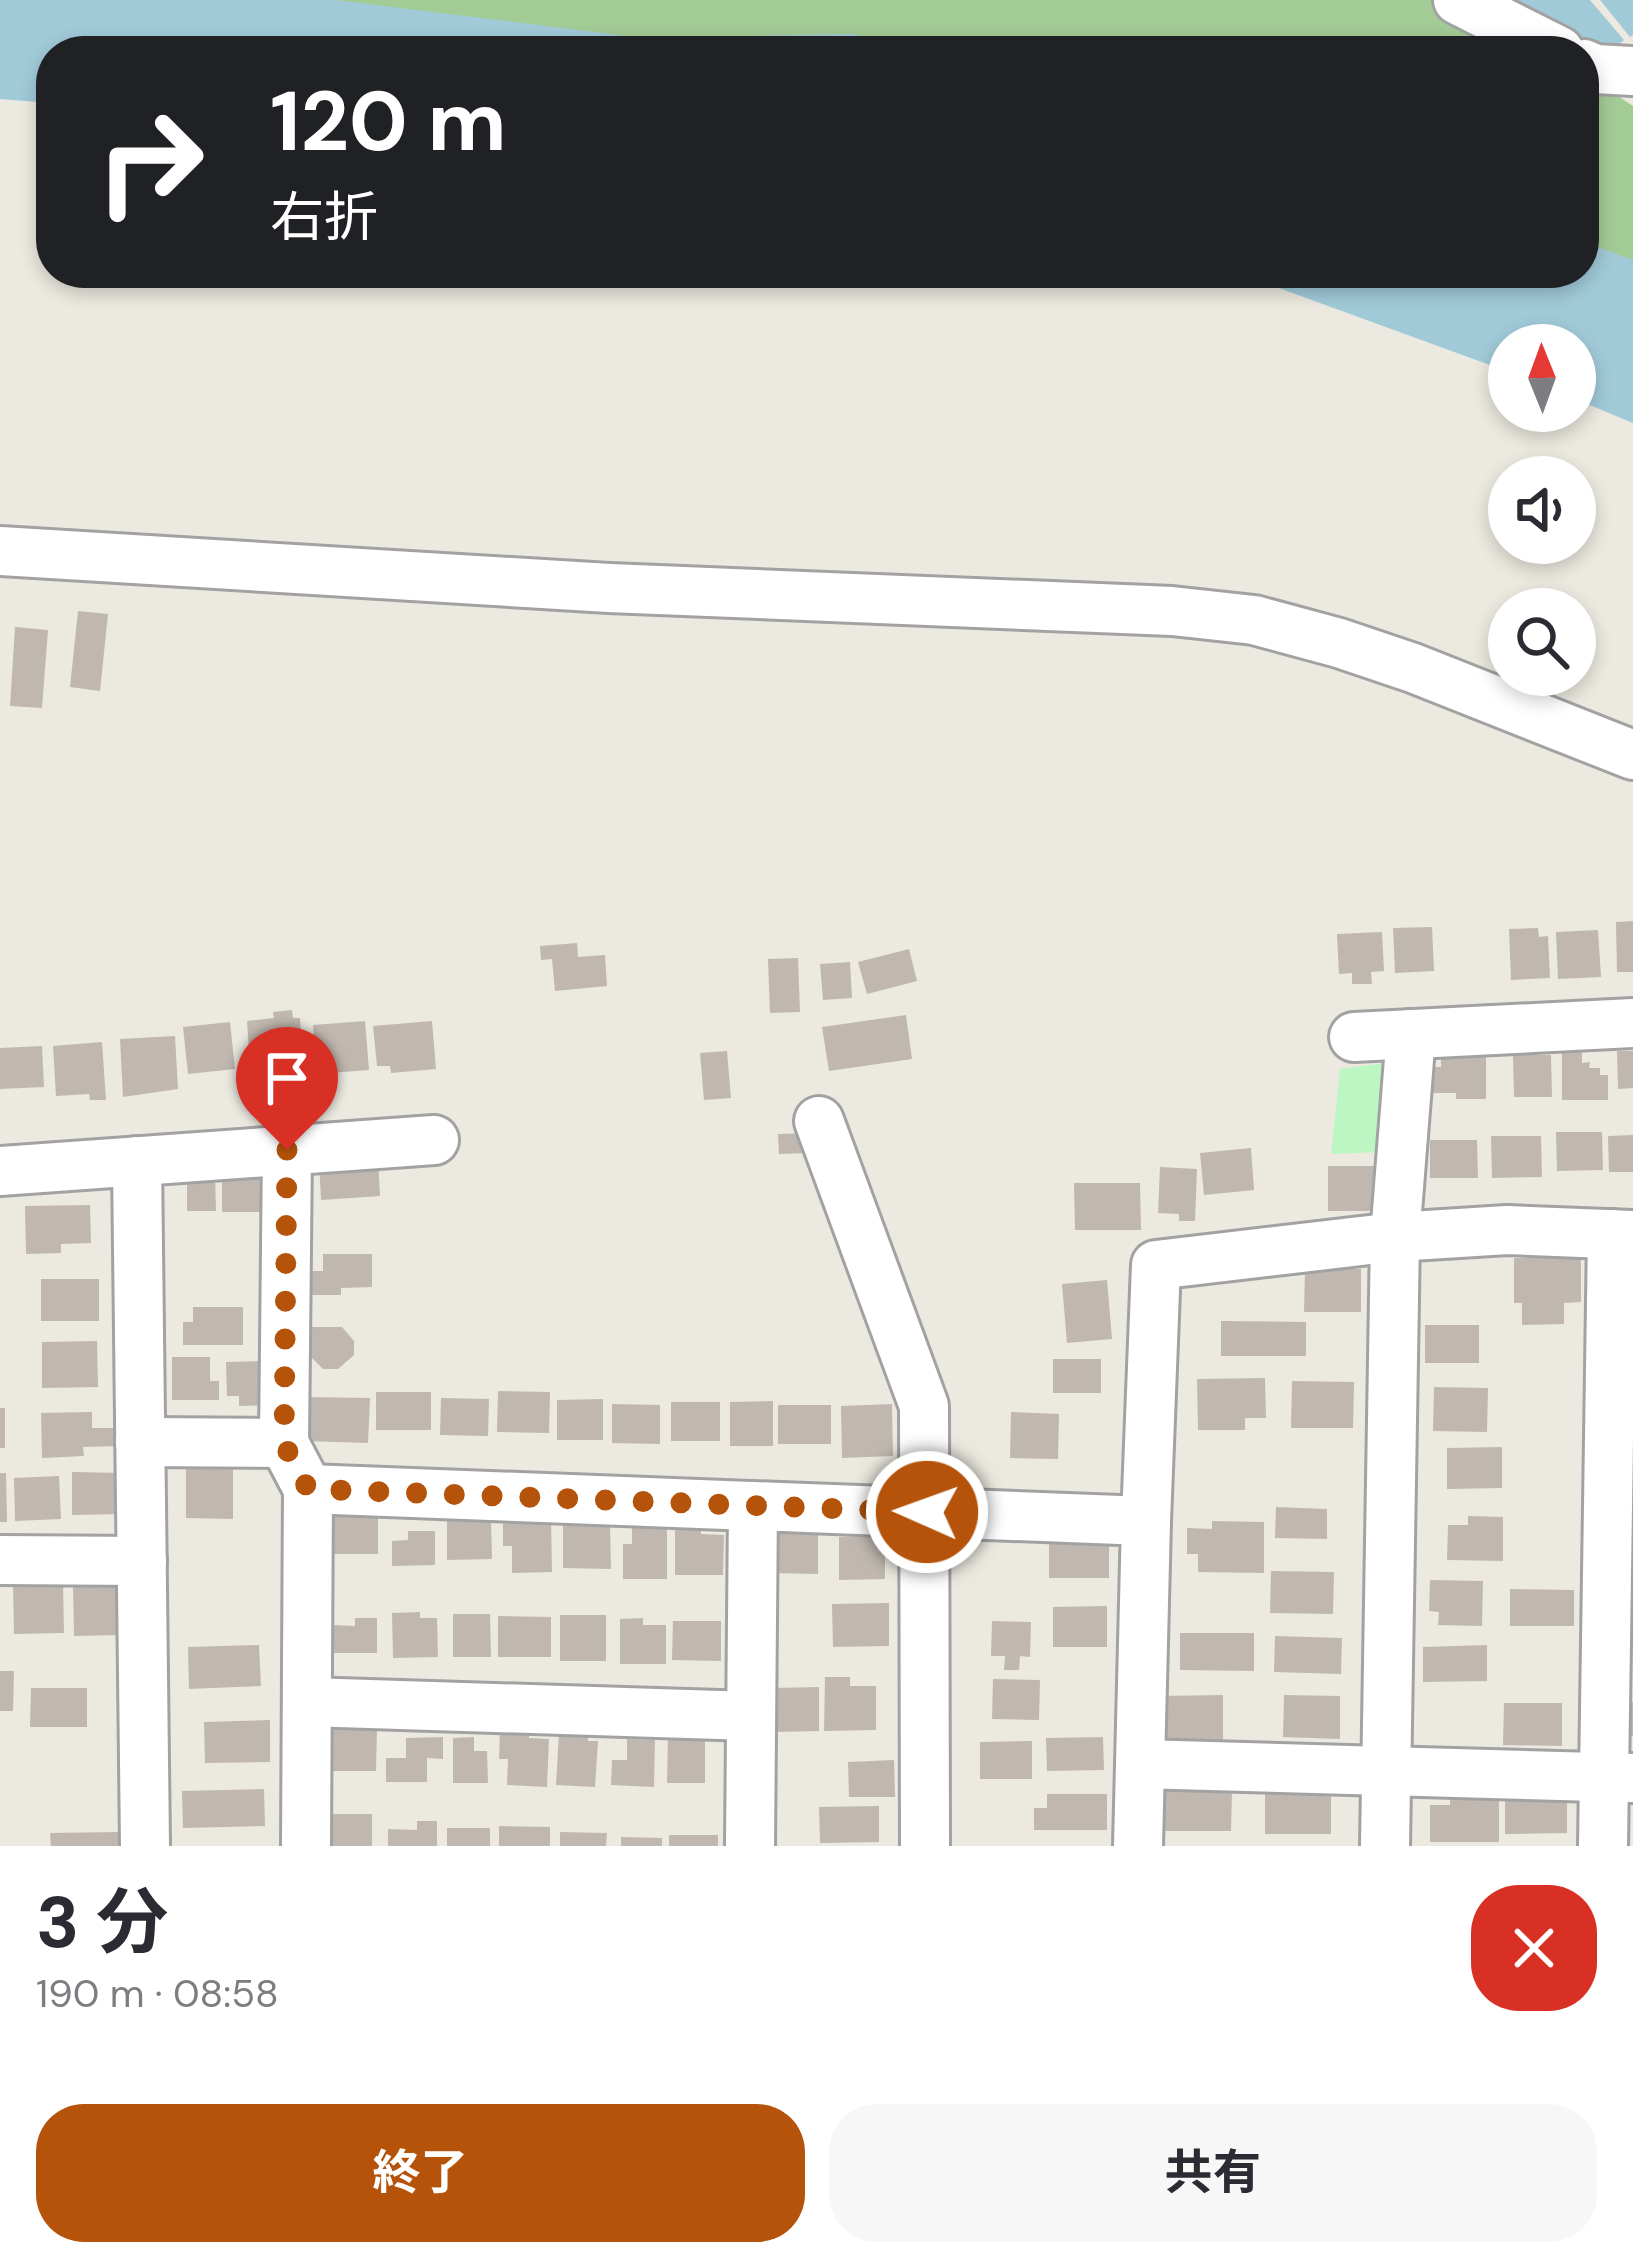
<!DOCTYPE html>
<html lang="ja">
<head>
<meta charset="utf-8">
<style>
	body { margin:0; font-family:"DM Sans","Noto Sans JP",sans-serif; background:#f7f7f7; color:#2b2b33; height:100vh; display:flex; flex-direction:column; font-size:45px; white-space:nowrap }
	* { box-sizing:border-box; margin:0 }
	p { font-size:39px; color:#7c7c81 }
	.icon { flex:none; width:66px; height:66px; fill:none; stroke:currentColor; stroke-width:2; stroke-linecap:round; stroke-linejoin:round }
	.map { position:relative; height:1846px; overflow:hidden }
	.sheet { display:flex; flex-direction:column; background:#fff; flex:1 }
	.sheet>* { flex:none }
	.banner { position:absolute; left:36px; top:36px; width:1563px; height:252px; border-radius:48px; box-shadow:0 6px 18px #0003; background:#202124; color:#fff; overflow:hidden }
	.needle { width:78px; rotate:359deg }
	.fabs { position:absolute; left:1488px; top:324px; display:grid; gap:24px }
	.fabs a { display:grid; place-items:center; width:108px; height:108px; border-radius:50%; background:#fff; box-shadow:0 6px 18px #0003; font-size:60px }
	.pin { position:absolute; display:grid; place-items:center; width:102px; height:102px; color:#fff; margin:-123px -51px; border-radius:50% 50% 50% 0; rotate:-45deg; box-shadow:0 0 12px #0007 }
	.pin .icon { rotate:45deg }
	.me { position:absolute; width:132px; margin:-66px; rotate:272deg; stroke-linejoin:round; filter:drop-shadow(0 0 9px #0008) }
	.turn { display:flex; align-items:center; gap:42px; height:252px; padding:0 36px; font-size:54px }
	.turn .icon { width:156px; height:156px; stroke-width:2.5 }
	.turn b { display:block; font-size:84px; line-height:102px }
	.round { display:grid; place-items:center; flex:none; width:126px; height:126px; border-radius:48px; background:#f7f7f7 }
	.overview { display:flex; align-items:center; justify-content:space-between; height:204px; padding:0 36px }
	h1 { font-size:72px; font-weight:700; line-height:90px }
	.button { display:flex; gap:24px; margin-top:auto; padding:24px 36px }
	.button a { flex:1; height:138px; border-radius:48px; background:#b45309; color:#fff; font-size:48px; font-weight:700; line-height:138px; text-align:center }
	.button a+a { background:#f7f7f7; color:#2b2b33 }
	.map>svg:first-child { display:block }
</style>
</head>
<body>
<div class="map">
<svg width="1633" height="1846" viewBox="0 0 1633 1846">
	<rect width="100%" height="100%" fill="#ece9e0"/>
	<!-- forest -->
	<g fill="#a3cb96">
		<path d="M268,0H1473L1550,51H458Z"/>
		<path d="M1584,74L1633,106V281L1584,266Z"/>
	</g>
	<!-- park -->
	<path fill="#bcf7c3" d="M1385,1063L1384,1152L1331,1154L1340,1069Z"/>
	<!-- water -->
	<g fill="#a1cad9">
		<path d="M0,0H336L642,38L853,34L929,51H51V103L0,99Z"/>
		<path d="M1498,0H1590L1624,40L1605,55Z"/>
		<path d="M1600,0H1633V35L1630,37Z"/>
		<path d="M1584,242L1633,260V423L1575,399V345H1509V372L1238,273H1584Z"/>
	</g>
	<!-- building -->
	<g fill="#c0b8b0">
		<path d="M78,611L108,614L100,691L70,687Z"/>
		<path d="M15,627L48,630L42,708L10,706Z"/>
		<path d="M1633,921V972H1617L1616,922Z"/>
		<path d="M1432,927L1434,971L1395,973L1393,928Z"/>
		<path d="M1538,928L1539,937L1548,936L1550,978L1511,980L1509,929Z"/>
		<path d="M1598,930L1601,977L1558,979L1556,932Z"/>
		<path d="M1382,932L1384,971L1371,972L1372,984H1352V973L1339,974L1337,934Z"/>
		<path d="M577,943L578,957L605,955L607,986L555,991L552,959L541,960L540,946Z"/>
		<path d="M909,949L917,981L867,994L858,962Z"/>
		<path d="M798,958L800,1012L770,1013L768,959Z"/>
		<path d="M850,962L852,998L823,1000L820,964Z"/>
		<path d="M292,1010L293,1018H300L303,1072L283,1074L282,1065L250,1067L247,1021L274,1018L273,1012Z"/>
		<path d="M906,1015L912,1059L829,1071L822,1027Z"/>
		<path d="M365,1021L369,1070L316,1074L313,1025Z"/>
		<path d="M432,1021L436,1069L391,1073L390,1066H377L373,1026Z"/>
		<path d="M230,1022L235,1069L188,1074L183,1027Z"/>
		<path d="M175,1036L178,1089L123,1097L120,1039Z"/>
		<path d="M102,1042L106,1100H90L89,1094L56,1096L53,1046Z"/>
		<path d="M42,1046L44,1087L0,1089V1048Z"/>
		<path d="M1582,1050V1063L1590,1062L1589,1068H1600V1075H1608V1100H1562V1051Z"/>
		<path d="M727,1051L731,1098L704,1100L700,1053Z"/>
		<path d="M1617,1051H1633V1088L1618,1089Z"/>
		<path d="M1441,1054H1486V1099H1456V1093H1432V1067H1441Z"/>
		<path d="M1513,1055H1551L1552,1097H1514Z"/>
		<path d="M1556,1132H1602L1603,1170L1557,1171Z"/>
		<path d="M807,1133L809,1153L779,1154L778,1134Z"/>
		<path d="M1633,1135V1172H1609L1608,1136Z"/>
		<path d="M1491,1136H1541L1542,1177L1492,1178Z"/>
		<path d="M1430,1140H1477L1478,1178H1430Z"/>
		<path d="M1251,1148L1254,1190L1204,1195L1200,1153Z"/>
		<path d="M378,1157L380,1196L321,1200L319,1160Z"/>
		<path d="M276,1165V1212H222V1174Z"/>
		<path d="M1328,1166H1374L1375,1211H1328Z"/>
		<path d="M1160,1167L1197,1169L1195,1221H1179V1214L1158,1213Z"/>
		<path d="M187,1172L215,1173L216,1211H187Z"/>
		<path d="M1074,1183H1140L1141,1230H1075Z"/>
		<path d="M90,1205L91,1243L61,1244V1253L26,1254L25,1206Z"/>
		<path d="M323,1254H372V1287L341,1288V1295H309V1271H323Z"/>
		<path d="M1514,1258H1581V1302L1564,1303V1324L1522,1325V1303H1514Z"/>
		<path d="M1305,1269H1361V1312H1304Z"/>
		<rect x="41" y="1279" width="58" height="42"/>
		<path d="M1107,1280L1112,1339L1067,1343L1062,1284Z"/>
		<path d="M193,1307H243V1345H183V1322H193Z"/>
		<path d="M1221,1321L1306,1322V1356H1221Z"/>
		<rect x="1425" y="1325" width="54" height="38"/>
		<path d="M303,1327H342L354,1341V1355L338,1369H323L308,1354Z"/>
		<path d="M97,1341L98,1387L42,1388V1342Z"/>
		<path d="M172,1357H210V1381H219V1400H172Z"/>
		<rect x="1053" y="1359" width="48" height="34"/>
		<path d="M266,1361L268,1405L239,1406V1396H227L226,1362Z"/>
		<path d="M1265,1378L1266,1418H1245V1430H1198L1197,1379Z"/>
		<path d="M1292,1381L1354,1382L1353,1428H1291Z"/>
		<path d="M1434,1387L1488,1388L1487,1432L1433,1431Z"/>
		<path d="M498,1391L550,1392L549,1433L497,1432Z"/>
		<rect x="376" y="1392" width="55" height="38"/>
		<path d="M305,1397L370,1398L368,1443L304,1441Z"/>
		<path d="M441,1398L489,1399L488,1436L440,1435Z"/>
		<path d="M603,1399V1440H557V1400Z"/>
		<path d="M773,1401V1446H730V1402Z"/>
		<rect x="671" y="1402" width="49" height="39"/>
		<path d="M612,1404L660,1405V1444L612,1443Z"/>
		<path d="M892,1404L893,1456L842,1458L841,1406Z"/>
		<rect x="778" y="1405" width="53" height="39"/>
		<rect x="0" y="1408" width="5" height="40"/>
		<path d="M92,1412V1428H118L119,1446L83,1447L84,1456L42,1458L41,1413Z"/>
		<path d="M1011,1412L1059,1414L1058,1459L1010,1458Z"/>
		<path d="M1502,1447V1488L1447,1489V1448Z"/>
		<path d="M186,1468H233V1519L186,1518Z"/>
		<path d="M72,1472L123,1473V1514L72,1515Z"/>
		<path d="M0,1473H6L7,1522H0Z"/>
		<path d="M59,1476L61,1519L15,1521L14,1478Z"/>
		<path d="M1276,1507L1327,1509V1539L1275,1538Z"/>
		<path d="M331,1515H378V1554H332Z"/>
		<path d="M1468,1516L1503,1517V1561L1447,1560L1448,1525H1468Z"/>
		<path d="M503,1519H551L552,1572L512,1573V1546H503Z"/>
		<path d="M491,1520L492,1559L447,1560V1521Z"/>
		<path d="M1212,1521L1264,1522V1573L1198,1572V1554H1187V1528L1212,1529Z"/>
		<path d="M563,1523H610L611,1569L563,1568Z"/>
		<path d="M675,1524L701,1525V1534L724,1535L723,1575H675Z"/>
		<path d="M632,1527H667V1579H623V1544H632Z"/>
		<path d="M408,1531H435V1565L392,1566V1541L408,1540Z"/>
		<path d="M770,1531L818,1533V1574L769,1573Z"/>
		<path d="M885,1536V1579L839,1580V1537Z"/>
		<rect x="1049" y="1540" width="60" height="38"/>
		<path d="M1271,1571L1334,1572L1333,1614L1270,1613Z"/>
		<path d="M1430,1580L1483,1581L1482,1626L1438,1625L1439,1612L1429,1611Z"/>
		<path d="M63,1584L64,1633L14,1634L13,1585Z"/>
		<path d="M120,1584V1635L74,1636L73,1585Z"/>
		<path d="M1510,1589L1574,1590V1626H1510Z"/>
		<path d="M889,1603V1646L833,1647L832,1604Z"/>
		<path d="M1107,1606V1647H1053V1607Z"/>
		<path d="M420,1612V1618H437L438,1657L393,1658L392,1613Z"/>
		<path d="M453,1614H490L491,1657H453Z"/>
		<rect x="560" y="1615" width="46" height="46"/>
		<path d="M498,1616L551,1617V1657H498Z"/>
		<path d="M355,1618H377V1653H333V1625L355,1626Z"/>
		<path d="M643,1618V1625H666V1664H620V1619Z"/>
		<path d="M673,1621H721V1661L672,1660Z"/>
		<path d="M992,1621L1031,1622L1030,1657L1020,1656L1019,1670H1004L1005,1656H991Z"/>
		<path d="M1180,1633H1254V1671L1180,1670Z"/>
		<path d="M1275,1636L1342,1638L1341,1674L1274,1672Z"/>
		<path d="M259,1645L261,1686L189,1689L188,1647Z"/>
		<path d="M1487,1645V1681L1423,1682V1647Z"/>
		<path d="M0,1671H14L13,1711H0Z"/>
		<path d="M825,1677H850V1686H876V1730L824,1731Z"/>
		<path d="M993,1679L1040,1680L1039,1720L992,1719Z"/>
		<path d="M819,1687V1731L775,1732L774,1688Z"/>
		<path d="M31,1688H87V1727H30Z"/>
		<path d="M1223,1695V1741L1159,1742V1696Z"/>
		<path d="M1284,1695L1340,1696V1739L1283,1737Z"/>
		<rect x="1624" y="1702" width="9" height="34"/>
		<path d="M1504,1703H1562V1746L1503,1745Z"/>
		<path d="M270,1720V1762L205,1763L204,1722Z"/>
		<path d="M333,1728L377,1729L376,1771H332Z"/>
		<path d="M500,1729L530,1730L529,1738L549,1739L547,1787L507,1785L508,1759H499Z"/>
		<path d="M559,1733L588,1734V1741H598L595,1787L556,1785Z"/>
		<path d="M668,1736L705,1737V1783H667Z"/>
		<path d="M443,1737V1759L427,1758V1782H386V1758H406V1738Z"/>
		<path d="M474,1737V1751H487L488,1783H453V1738Z"/>
		<path d="M1103,1737L1104,1770L1047,1771L1046,1738Z"/>
		<path d="M627,1739L655,1740L654,1787L611,1785L612,1760H627Z"/>
		<path d="M1032,1741V1779H980V1742Z"/>
		<path d="M894,1760L895,1797H849L848,1762Z"/>
		<path d="M264,1789L265,1826L183,1828L182,1791Z"/>
		<path d="M1165,1790L1232,1791L1231,1831H1164Z"/>
		<path d="M1047,1794H1107V1830H1034V1808H1047Z"/>
		<rect x="1265" y="1794" width="66" height="40"/>
		<path d="M1499,1798V1842H1430V1805H1450V1799Z"/>
		<path d="M1505,1799H1567V1833L1505,1834Z"/>
		<path d="M879,1806V1842L820,1843L819,1807Z"/>
		<rect x="323" y="1814" width="49" height="32"/>
		<path d="M417,1821H437V1846H388V1829L417,1830Z"/>
		<path d="M499,1826L550,1827V1846H499Z"/>
		<rect x="447" y="1828" width="43" height="18"/>
		<path d="M120,1832V1846H51L50,1833Z"/>
		<path d="M560,1832L607,1833L606,1846H560Z"/>
		<rect x="669" y="1835" width="49" height="11"/>
		<path d="M621,1837L662,1838V1846H621Z"/>
	</g>
	<g fill="none" stroke-linecap="round" stroke-linejoin="round">
		<defs>
			<g id="minor">
				<path d="M1458,0L1559,51"/>
				<path d="M1584,64L1595,69L1633,71"/>
				<path d="M0,551L609,588L1172,611L1254,620L1339,643L1413,668L1633,755"/>
				<path d="M1354,1037L1633,1023"/>
				<path d="M819,1121L924,1406L925,1846"/>
				<path d="M287,1150L284,1443L308,1489"/>
				<path d="M137,1161L145,1846"/>
				<path d="M0,1171L434,1140"/>
				<path d="M140,1442L284,1443"/>
				<path d="M1146,1521L1156,1265L1395,1237L1507,1230L1633,1235"/>
				<path d="M0,1560L142,1561"/>
				<path d="M307,1702L751,1716"/>
				<path d="M1140,1764L1633,1778"/>
				<path d="M306,1846L308,1489L1146,1521L1138,1846"/>
				<path d="M750,1846L753,1506"/>
				<path d="M1385,1846L1395,1237L1411,1034"/>
				<path d="M1603,1846L1612,1234"/>
			</g>
		</defs>
		<!-- minor casing -->
		<use href="#minor" stroke="#a2a2a2" stroke-width="54"/>
		<!-- minor -->
		<use href="#minor" stroke="#fff" stroke-width="48"/>
	</g>
	<g fill="none" stroke-linecap="round" stroke-linejoin="round">
		<!-- route -->
		<path stroke="#b45309" stroke-width="21" stroke-dasharray="0 37.8" d="M287,1150L284,1444L308,1489L927,1512"/>
	</g>
</svg>
<div class="fabs">
<a><svg class="needle" viewBox="-14 -14 28 28"><path d="M0-13l5 13h-10z" fill="#e53935"/><path d="M0 13l5-13h-10z" fill="#7c7c81"/></svg></a>
<a><svg class="icon" aria-label="sound" viewBox="0 0 24 24"><path d="M4 9h4l5-4v14l-5-4H4zM17 9q2 3 0 6"/></svg></a>
<a><svg class="icon" aria-label="search" viewBox="0 0 24 24"><circle cx="10" cy="10" r="6"/><path d="M15 15l6 6"/></svg></a>
</div>
<div class="pin" style="left:287px;top:1150px;background:#d93025"><svg class="icon" aria-label="arrive" viewBox="0 0 24 24"><path d="M6 21V4h12l-3 4 3 4H6"/></svg></div>
<svg class="me" style="left:927px;top:1512px" viewBox="-20 -20 40 40"><circle r="17" fill="#b45309" stroke="#fff" stroke-width="3"/><path d="M0-11L8 9 0 5-8 9z" fill="#fff"/></svg>
<div class="banner">
<div class="turn"><svg class="icon" aria-label="right" viewBox="0 0 24 24"><path d="M7 20v-9h11M14 6l5 5-5 5"/></svg><div><b>120 m</b>右折</div></div>
</div>
</div>
<section class="sheet">
<div class="overview"><div><h1>3 分</h1><p>190 m · 08:58</p></div><a class="round" style="background:#d93025;color:#fff"><svg class="icon" aria-label="close" viewBox="0 0 24 24"><path d="M6 6l12 12M18 6L6 18"/></svg></a></div>
<div class="button"><a>終了</a><a>共有</a></div>
</section>
</body>
</html>
